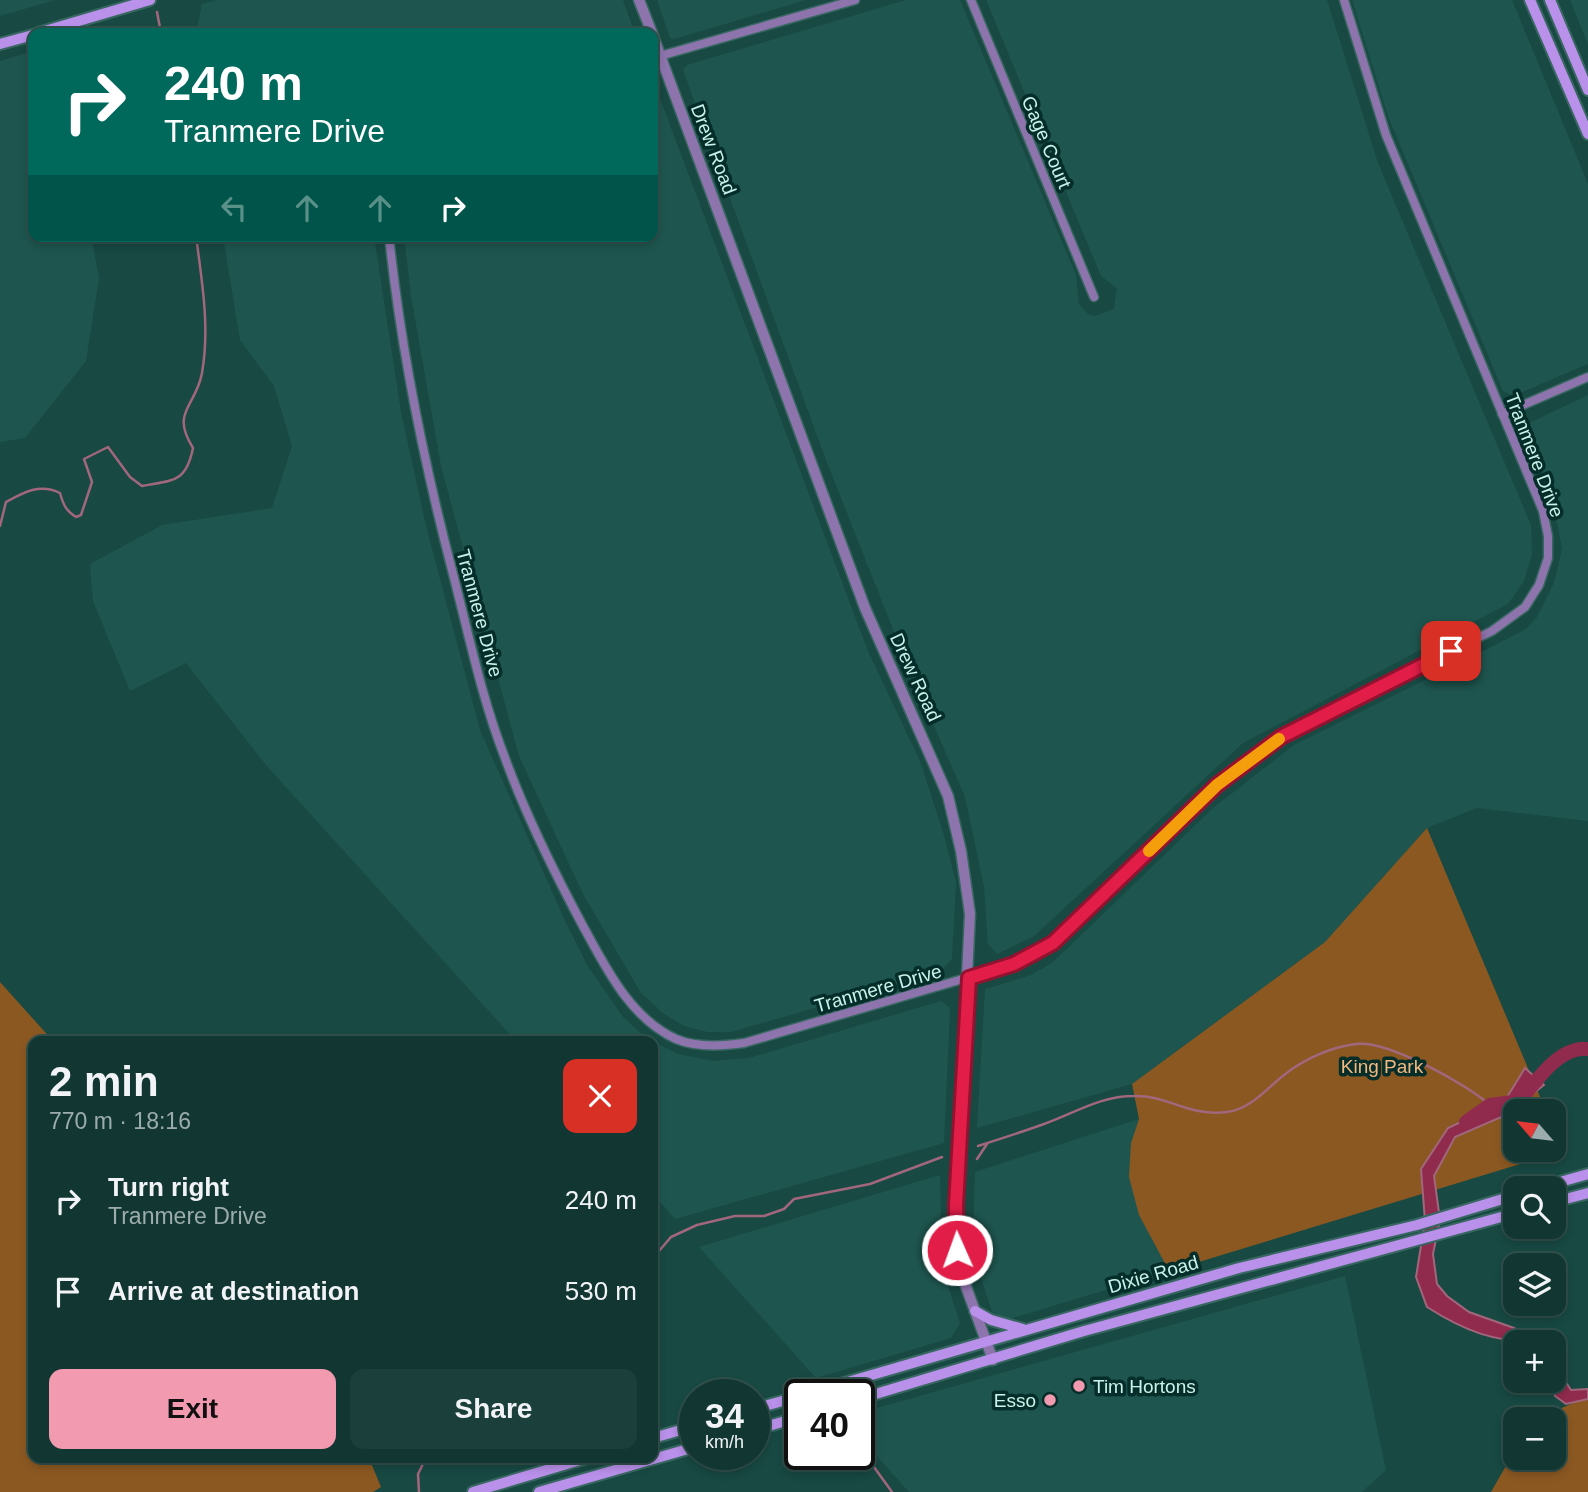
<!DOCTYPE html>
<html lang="en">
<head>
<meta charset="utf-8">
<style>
	body { margin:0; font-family:Arial,sans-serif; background:#1b3f3a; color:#f1f3f6; height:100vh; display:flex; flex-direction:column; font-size:26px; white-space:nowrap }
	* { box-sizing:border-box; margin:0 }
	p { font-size:23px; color:#9cacac }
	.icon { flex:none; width:38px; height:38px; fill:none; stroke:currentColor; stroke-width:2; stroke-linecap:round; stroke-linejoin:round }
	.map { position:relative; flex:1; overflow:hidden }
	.panel { position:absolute; left:28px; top:1036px; width:630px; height:427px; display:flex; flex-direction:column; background:#123732; border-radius:14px; box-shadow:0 4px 10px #0003,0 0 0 2px #31514d }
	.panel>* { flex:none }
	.banner { position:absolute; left:28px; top:28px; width:630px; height:214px; border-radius:14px; box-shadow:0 4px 10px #0003,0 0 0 2px #31514d; background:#00695c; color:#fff; overflow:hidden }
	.needle { width:46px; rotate:298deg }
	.buttons { position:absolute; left:1503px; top:1099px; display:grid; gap:14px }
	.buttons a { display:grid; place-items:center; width:63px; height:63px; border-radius:14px; background:#123732; box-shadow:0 4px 10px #0003,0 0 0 2px #31514d; font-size:35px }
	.speed { position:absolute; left:679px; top:1379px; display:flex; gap:14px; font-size:35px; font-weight:700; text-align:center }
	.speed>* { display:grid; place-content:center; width:91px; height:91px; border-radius:50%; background:#123732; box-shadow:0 4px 10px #0003,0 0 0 2px #31514d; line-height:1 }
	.speed small { font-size:18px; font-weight:400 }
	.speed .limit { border:4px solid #111; border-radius:10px; background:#fff; color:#111 }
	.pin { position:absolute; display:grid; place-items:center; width:60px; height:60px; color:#fff; margin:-30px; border-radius:14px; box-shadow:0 4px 10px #0006 }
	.me { position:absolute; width:77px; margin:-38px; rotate:358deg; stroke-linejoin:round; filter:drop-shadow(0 0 5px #0008) }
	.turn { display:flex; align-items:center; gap:24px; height:147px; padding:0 21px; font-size:32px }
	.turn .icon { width:91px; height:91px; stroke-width:2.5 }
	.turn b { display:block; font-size:49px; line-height:60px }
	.lanes { display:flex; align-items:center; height:66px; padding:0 21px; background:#0003; justify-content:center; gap:35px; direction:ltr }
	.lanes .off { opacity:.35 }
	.round { display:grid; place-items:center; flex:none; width:74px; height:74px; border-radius:14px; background:#1b3f3a }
	.head { display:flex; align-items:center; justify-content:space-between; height:119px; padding:0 21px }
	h1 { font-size:42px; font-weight:700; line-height:52px }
	.button { display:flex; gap:14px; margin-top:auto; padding:14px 21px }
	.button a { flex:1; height:80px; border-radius:14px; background:#f29aaf; color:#111; font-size:28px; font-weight:700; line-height:80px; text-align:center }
	.button a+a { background:#1b3f3a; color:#f1f3f6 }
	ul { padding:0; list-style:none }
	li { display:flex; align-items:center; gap:21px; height:91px; padding:0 21px }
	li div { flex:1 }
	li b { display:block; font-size:26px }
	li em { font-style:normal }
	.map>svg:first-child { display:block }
</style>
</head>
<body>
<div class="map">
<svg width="1588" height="1492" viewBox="0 0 1588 1492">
	<rect width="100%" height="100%" fill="#184943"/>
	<!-- built -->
	<g fill="#1e564f">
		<path d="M0,0H55L0,16Z"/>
		<path d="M216,0H623L635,33H196L202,4Z"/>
		<path d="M657,0H806L674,39L670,38Z"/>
		<path d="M906,0H960L1076,275L1079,304L1088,314L1095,316L1114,309L1117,288L1101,276L986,0H1327L1378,163L1531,525L1532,554L1524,581L1508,604L1243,743L1034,936L997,954L988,944L984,887L965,797L904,657L826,460L683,70L687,65Z"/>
		<path d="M1352,0H1512L1588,184V364L1513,396L1503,391L1388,116Z"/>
		<path d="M1570,0H1588V44Z"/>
		<path d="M33,51V236H91L99,278L86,361L25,438L0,442V61Z"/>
		<path d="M653,80L868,651L920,761L943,832L956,882L952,959L940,972L731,1032H707L684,1026L664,1014L641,993L583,894L519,756L441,466L411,296L404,236H653Z"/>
		<path d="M223,236H374L401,412L426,526L480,730L566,923L587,965L623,1017L646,1038L678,1054L714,1061L749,1058L941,1001L950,1008L944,1143L675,1219L653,1194V1041H516L266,765L186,663L130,691L93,601L90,564L162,525L272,508L292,446L274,386L240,340Z"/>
		<path d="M1588,395V821L1477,808L1427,828L1325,942L1132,1084L977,1128L985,989L1031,975L1052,963L1213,808L1294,745L1495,645L1526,629L1537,617L1554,583L1562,549L1552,495L1521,427Z"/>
		<path d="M1139,1119L1131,1143L1139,1215L1169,1271L1009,1319L992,1312L979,1271L973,1232L975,1172Z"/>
		<path d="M940,1175L942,1268L960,1323L951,1338L816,1378L699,1247Z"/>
		<path d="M1345,1276L1386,1470L1362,1492H909L859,1436V1413Z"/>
	</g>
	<!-- green -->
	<g fill="#8b5822">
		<path d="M1427,828L1546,1111H1516V1150H1554V1130L1563,1151L1169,1271L1139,1215L1129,1177L1131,1143L1139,1119L1132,1084L1325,942Z"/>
		<path d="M0,982L53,1041H33V1458H369L381,1487L373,1492H0Z"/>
		<path d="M1588,1397V1492H1491L1515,1450L1516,1458H1554V1419H1535Z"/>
	</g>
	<!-- water -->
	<g fill="#902b4d" stroke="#a1677c" stroke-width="2">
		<path d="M1525,1068L1544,1085L1506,1115L1455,1137L1434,1176L1440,1220L1433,1254L1437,1284L1447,1296L1469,1312L1514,1328L1539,1342C1495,1342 1466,1332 1427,1307L1416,1277L1425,1221L1421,1169L1448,1128L1504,1102Z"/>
		<path d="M1554,1364L1571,1390L1588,1389V1399L1566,1404L1555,1396L1551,1381H1554Z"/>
	</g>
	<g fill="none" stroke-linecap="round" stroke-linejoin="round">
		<!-- stream -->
		<g stroke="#a1677c" stroke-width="2.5">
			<path d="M157,12L161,33"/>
			<path d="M0,526L6,502C24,492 40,483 60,493C63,504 66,511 76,517L81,515L92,482L84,459L108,447L130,477L142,486C173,480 186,483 193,448C170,411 196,407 202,373C210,327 202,282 196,236"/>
			<path d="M978,1146C1000,1139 1022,1132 1044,1124C1075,1113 1100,1096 1134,1096C1168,1095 1188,1117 1227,1112C1251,1109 1266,1089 1284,1075C1304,1059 1331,1047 1356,1044C1388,1040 1466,1084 1490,1105"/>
			<path d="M977,1159L987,1144"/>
			<path d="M653,1258L671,1237L697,1225L735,1216H764L784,1209L794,1199L870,1184L942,1157"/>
			<path d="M864,1442L866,1456L892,1492"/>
			<path d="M419,1492L418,1474L426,1458"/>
		</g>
		<!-- river -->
		<path stroke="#902b4d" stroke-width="14" d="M1466,1122L1490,1105L1520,1101C1536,1081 1559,1046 1588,1049"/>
		<defs>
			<g id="minor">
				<path d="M971,0L1094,297"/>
				<path d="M653,58L855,0"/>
				<path d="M389,236C401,351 424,463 453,574C469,636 482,699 505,758C526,816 554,872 583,926C606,968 630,1018 676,1039C697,1048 723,1046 744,1043L1014,964L1053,943L1248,760L1324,713L1492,631L1525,607L1539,585L1548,558V536L1543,511L1386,135L1344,0"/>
				<path d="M1502,414L1588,377"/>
			</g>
			<g id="tertiary">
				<path d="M639,0L652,33"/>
				<path d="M653,36L865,608L948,796L961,851L970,914L956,1205L957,1252L965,1284L993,1360"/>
			</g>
			<g id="secondary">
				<path d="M1530,0L1588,134"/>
				<path d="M1550,0L1588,90"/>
				<path d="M38,33L150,0"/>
				<path d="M0,44L33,35"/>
				<path d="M1539,1188L1588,1174"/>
				<path d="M1554,1202L1588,1193"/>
				<path d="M975,1311L991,1320L1023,1329"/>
				<path d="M803,1395L1239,1268L1417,1225L1516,1195"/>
				<path d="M859,1399L1084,1331L1516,1213"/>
				<path d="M754,1409L800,1396"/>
				<path d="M754,1430L800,1417"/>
				<path d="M653,1438L695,1426"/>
				<path d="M473,1492L587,1458"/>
				<path d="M539,1492L695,1447"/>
			</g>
		</defs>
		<!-- minor casing -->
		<use href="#minor" stroke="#386761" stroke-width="11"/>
		<!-- tertiary casing -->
		<use href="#tertiary" stroke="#386761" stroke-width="13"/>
		<!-- secondary casing -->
		<use href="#secondary" stroke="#386761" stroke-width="14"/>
		<!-- minor -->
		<use href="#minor" stroke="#8d74ad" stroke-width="8"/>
		<!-- tertiary -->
		<use href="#tertiary" stroke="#8d74ad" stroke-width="10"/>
		<!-- secondary -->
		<use href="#secondary" stroke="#b990ea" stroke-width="10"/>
	</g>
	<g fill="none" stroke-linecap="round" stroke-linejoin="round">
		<defs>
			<path id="route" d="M957,1250L956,1205L969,978L1014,964L1053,943L1217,785L1281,737L1451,651"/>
		</defs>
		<!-- route casing -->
		<use href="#route" stroke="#92132f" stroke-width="18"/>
		<!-- route -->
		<use href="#route" stroke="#e11d48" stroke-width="12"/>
		<!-- slow -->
		<path stroke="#f59e0b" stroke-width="12" d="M1149,851L1217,785L1279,739"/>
	</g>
	<!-- markers -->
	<g fill="#f29aaf" stroke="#052d29" stroke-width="2.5">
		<circle cx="1079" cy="1386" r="7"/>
		<circle cx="1050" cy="1400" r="7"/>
	</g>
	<g text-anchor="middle" stroke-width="7" stroke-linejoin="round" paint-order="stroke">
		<!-- street labels -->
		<g font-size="19" fill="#c9f2eb" stroke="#052d29">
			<text transform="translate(1047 142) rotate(67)" y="7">Gage Court</text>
			<text transform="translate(714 149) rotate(69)" y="7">Drew Road</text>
			<text transform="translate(1535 455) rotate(69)" y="7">Tranmere Drive</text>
			<text transform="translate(480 613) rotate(75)" y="7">Tranmere Drive</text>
			<text transform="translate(916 677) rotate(65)" y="7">Drew Road</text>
			<text transform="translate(878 988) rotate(-16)" y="7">Tranmere Drive</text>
			<text transform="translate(1153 1274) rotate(-16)" y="7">Dixie Road</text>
		</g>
		<!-- park labels -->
		<g font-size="19" fill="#f3b77f" stroke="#052d29">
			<text x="1382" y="1073">King Park</text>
		</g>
		<!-- poi labels -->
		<g font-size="19" fill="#c9f2eb" stroke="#052d29" text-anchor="start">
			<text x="1093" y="1393">Tim Hortons</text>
			<text x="1036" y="1407" text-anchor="end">Esso</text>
		</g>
	</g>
</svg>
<div class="buttons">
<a><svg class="needle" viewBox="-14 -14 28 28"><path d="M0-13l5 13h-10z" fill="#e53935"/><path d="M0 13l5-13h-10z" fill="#9cacac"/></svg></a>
<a><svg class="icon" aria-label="search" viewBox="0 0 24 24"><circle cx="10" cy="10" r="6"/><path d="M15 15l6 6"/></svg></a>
<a><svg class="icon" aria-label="layers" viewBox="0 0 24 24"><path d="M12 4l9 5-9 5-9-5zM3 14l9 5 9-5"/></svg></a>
<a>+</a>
<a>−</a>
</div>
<div class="speed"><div>34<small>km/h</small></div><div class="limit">40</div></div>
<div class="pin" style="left:1451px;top:651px;background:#d93025"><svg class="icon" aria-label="arrive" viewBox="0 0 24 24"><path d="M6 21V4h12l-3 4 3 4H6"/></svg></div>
<svg class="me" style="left:957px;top:1250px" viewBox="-20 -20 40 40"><circle r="17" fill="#e11d48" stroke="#fff" stroke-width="3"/><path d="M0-11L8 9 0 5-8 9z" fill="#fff"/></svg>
<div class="banner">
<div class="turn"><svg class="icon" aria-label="right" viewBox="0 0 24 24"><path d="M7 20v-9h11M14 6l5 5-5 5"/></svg><div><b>240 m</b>Tranmere Drive</div></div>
<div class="lanes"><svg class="icon off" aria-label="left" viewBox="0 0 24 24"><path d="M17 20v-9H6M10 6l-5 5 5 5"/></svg><svg class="icon off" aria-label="ahead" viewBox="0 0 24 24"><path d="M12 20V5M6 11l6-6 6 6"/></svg><svg class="icon off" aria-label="ahead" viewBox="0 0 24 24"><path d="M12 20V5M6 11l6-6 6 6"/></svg><svg class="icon" aria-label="right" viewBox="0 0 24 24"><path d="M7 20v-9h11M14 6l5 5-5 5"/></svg></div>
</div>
<section class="panel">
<div class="head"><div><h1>2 min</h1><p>770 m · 18:16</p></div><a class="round" style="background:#d93025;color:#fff"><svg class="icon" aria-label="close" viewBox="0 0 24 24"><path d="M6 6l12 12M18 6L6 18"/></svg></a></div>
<ul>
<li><svg class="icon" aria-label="right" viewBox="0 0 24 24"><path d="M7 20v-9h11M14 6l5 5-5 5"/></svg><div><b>Turn right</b><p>Tranmere Drive</p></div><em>240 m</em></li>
<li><svg class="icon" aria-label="arrive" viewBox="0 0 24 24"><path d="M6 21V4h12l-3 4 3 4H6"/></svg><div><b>Arrive at destination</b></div><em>530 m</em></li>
</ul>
<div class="button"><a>Exit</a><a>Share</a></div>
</section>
</div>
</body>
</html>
